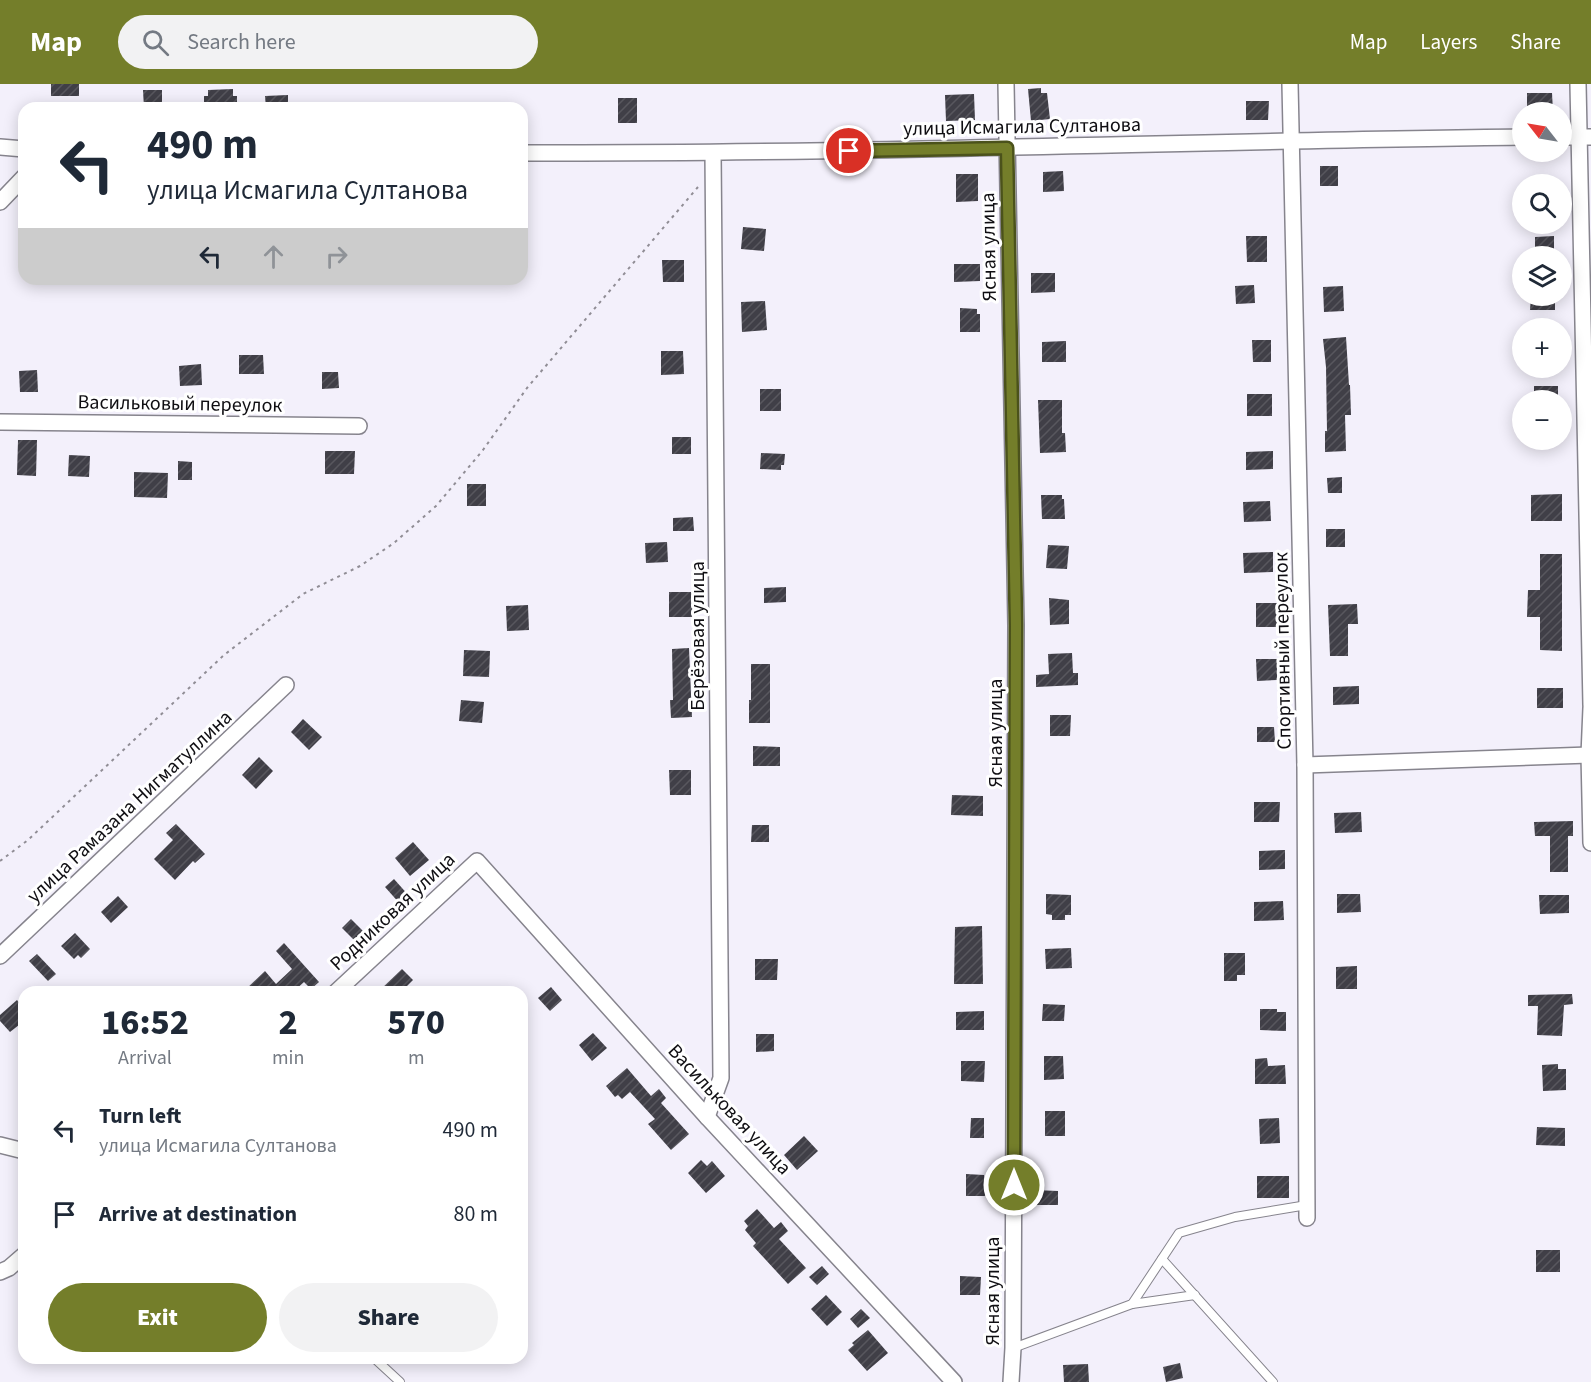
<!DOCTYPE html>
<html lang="en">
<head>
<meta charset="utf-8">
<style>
	body { margin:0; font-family:"Source Sans 3",sans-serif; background:#f2f2f3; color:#1f2937; height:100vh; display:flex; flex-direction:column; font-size:22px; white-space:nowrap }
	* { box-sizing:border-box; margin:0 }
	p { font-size:20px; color:#747a83 }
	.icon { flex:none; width:33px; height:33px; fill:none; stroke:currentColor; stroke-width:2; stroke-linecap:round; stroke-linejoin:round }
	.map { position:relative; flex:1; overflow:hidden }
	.drawer { position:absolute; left:18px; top:902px; width:510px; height:378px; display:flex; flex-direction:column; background:#fff; border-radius:18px; box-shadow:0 3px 15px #0003 }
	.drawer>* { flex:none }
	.guide { position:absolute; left:18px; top:18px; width:510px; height:183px; border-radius:18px; box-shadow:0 3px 15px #0003; background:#fff; color:#1f2937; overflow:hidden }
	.needle { width:39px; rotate:301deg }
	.controls { position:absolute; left:1512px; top:18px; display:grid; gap:12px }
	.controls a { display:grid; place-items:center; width:60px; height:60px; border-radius:50%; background:#fff; box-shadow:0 3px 15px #0003; font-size:30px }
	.pin { position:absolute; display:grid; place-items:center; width:51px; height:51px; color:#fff; margin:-26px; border:3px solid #fff; border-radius:50%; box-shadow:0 2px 6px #0007 }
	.me { position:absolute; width:66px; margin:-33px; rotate:0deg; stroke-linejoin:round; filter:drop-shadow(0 0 4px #0008) }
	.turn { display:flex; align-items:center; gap:21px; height:126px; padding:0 30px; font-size:27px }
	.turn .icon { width:78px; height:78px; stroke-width:2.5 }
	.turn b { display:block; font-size:42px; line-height:51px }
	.lanes { display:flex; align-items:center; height:57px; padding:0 30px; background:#0003; justify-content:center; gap:30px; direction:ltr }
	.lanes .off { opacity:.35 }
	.eta { display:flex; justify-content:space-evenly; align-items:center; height:102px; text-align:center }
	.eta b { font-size:36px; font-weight:800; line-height:42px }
	.primary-button { display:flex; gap:12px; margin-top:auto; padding:12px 30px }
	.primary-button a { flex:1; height:69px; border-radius:36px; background:#747e2a; color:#fff; font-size:24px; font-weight:800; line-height:69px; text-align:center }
	.primary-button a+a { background:#f2f2f3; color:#1f2937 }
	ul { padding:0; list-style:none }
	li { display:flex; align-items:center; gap:18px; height:84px; padding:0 30px }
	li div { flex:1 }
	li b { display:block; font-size:22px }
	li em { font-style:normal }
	header { display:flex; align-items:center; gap:36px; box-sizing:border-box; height:84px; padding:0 30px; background:#747e2a; color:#fff }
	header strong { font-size:28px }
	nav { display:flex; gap:33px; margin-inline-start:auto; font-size:21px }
	.search { width:420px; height:54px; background:#f2f2f3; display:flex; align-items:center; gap:15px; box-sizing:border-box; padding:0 21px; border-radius:33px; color:#747a83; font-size:22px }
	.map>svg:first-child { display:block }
</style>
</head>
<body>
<header>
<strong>Map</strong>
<div class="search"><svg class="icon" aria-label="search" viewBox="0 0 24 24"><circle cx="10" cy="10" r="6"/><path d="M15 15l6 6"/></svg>Search here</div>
<nav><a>Map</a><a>Layers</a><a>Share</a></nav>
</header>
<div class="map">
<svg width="1591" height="1298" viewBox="0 0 1591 1298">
	<defs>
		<pattern id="building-hatch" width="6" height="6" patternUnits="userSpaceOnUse" patternTransform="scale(1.5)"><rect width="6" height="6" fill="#403f47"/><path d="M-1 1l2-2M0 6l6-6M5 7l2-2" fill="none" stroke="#58575e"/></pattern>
	</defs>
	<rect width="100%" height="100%" fill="#f3f0fb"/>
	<!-- building -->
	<g fill="url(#building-hatch)">
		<rect x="51" y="0" width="28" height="12"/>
		<path d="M1041,4V9H1047L1050,35L1031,37L1028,5Z"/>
		<path d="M233,5V12H237V21H234V24L204,23V12H208V6Z"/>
		<path d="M143,6H162V24H144Z"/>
		<path d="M1527,9H1552L1553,28H1527Z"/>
		<path d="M974,10L975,36L946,37L945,11Z"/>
		<path d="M288,11V24H266L265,12Z"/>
		<rect x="618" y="14" width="19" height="25"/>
		<path d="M1246,17H1269L1268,36H1246Z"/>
		<rect x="1320" y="82" width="18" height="20"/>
		<path d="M1063,87L1064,107L1043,108V88Z"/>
		<path d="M956,90H978V117L956,118Z"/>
		<path d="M743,143L766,145L764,167L741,165Z"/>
		<path d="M1246,152H1267V178H1247Z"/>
		<path d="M1554,152V172H1535V153Z"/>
		<path d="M662,176H684V198H663Z"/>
		<path d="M954,180H980V197L954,198Z"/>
		<path d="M1031,189H1055V208L1031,209Z"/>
		<path d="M1254,201L1255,219L1236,220L1235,202Z"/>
		<path d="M1343,202L1344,227L1324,228L1323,203Z"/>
		<path d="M1531,212H1555V226H1530Z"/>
		<path d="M765,217L767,246L742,248L741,218Z"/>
		<path d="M960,224L977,225V230H980V248H960Z"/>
		<path d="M1346,253L1349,301H1350L1351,331H1345L1346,367L1325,368V347H1327L1326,283L1323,255Z"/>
		<path d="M1252,256H1271V278H1253Z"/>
		<path d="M1066,257V278H1042V258Z"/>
		<path d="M661,267H683L684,290L661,291Z"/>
		<path d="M239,271H263L264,290H239Z"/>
		<path d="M201,280L202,301L180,302L179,282Z"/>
		<path d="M37,286L38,308H20L19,287Z"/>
		<path d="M322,288H338L339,304L322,305Z"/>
		<rect x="1534" y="302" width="24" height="14"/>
		<rect x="760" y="305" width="21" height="22"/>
		<rect x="1247" y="310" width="25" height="22"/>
		<path d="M1038,316H1062V349H1065L1066,368L1040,369Z"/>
		<rect x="672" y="353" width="19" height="17"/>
		<path d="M18,356H37L36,392L17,391Z"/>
		<path d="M325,367H355L354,390H325Z"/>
		<path d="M1273,367V385L1246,386V368Z"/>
		<path d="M761,369L785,370L784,381H781V386L760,385Z"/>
		<path d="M69,371L90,372L89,393L68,392Z"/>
		<path d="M178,377L192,378V396H178Z"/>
		<path d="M134,388L168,389L167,414L134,413Z"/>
		<path d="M1342,393V409H1328L1327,394Z"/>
		<rect x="467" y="400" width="19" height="22"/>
		<path d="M1562,410V437H1531V411Z"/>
		<path d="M1041,411H1062V415H1064L1065,435H1042Z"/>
		<path d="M1270,417L1271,437L1244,438L1243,418Z"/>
		<path d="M693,433L694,447H673V434Z"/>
		<rect x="1326" y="445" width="19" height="18"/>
		<path d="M667,458L668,478L646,479L645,459Z"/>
		<path d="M1048,461L1069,462L1067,485L1046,484Z"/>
		<path d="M1273,468V488L1244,489L1243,469Z"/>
		<path d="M1540,470H1562V567L1540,566V533H1527L1528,506H1540Z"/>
		<path d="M786,503V518L764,519V504Z"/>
		<path d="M669,508H693L692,533H669Z"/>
		<path d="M1049,514L1069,516V540L1050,541Z"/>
		<rect x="1256" y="519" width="22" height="24"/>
		<path d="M1357,520L1358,540H1348V572H1330L1328,521Z"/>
		<path d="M528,521L529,546L507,547L506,522Z"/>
		<path d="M689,564L692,633L671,634L670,616H673L672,565Z"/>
		<path d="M464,566L490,567L489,593L463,592Z"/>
		<path d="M1072,569L1073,589H1078V601L1036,603V591L1049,590L1048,570Z"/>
		<path d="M1256,575H1277V596L1257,597Z"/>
		<path d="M751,580H770V639H749V616H751Z"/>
		<path d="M1359,602V620L1333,621V603Z"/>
		<rect x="1537" y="604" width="26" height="20"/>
		<path d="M461,616L484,618L482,639L459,637Z"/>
		<path d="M1050,631H1071L1070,652H1050Z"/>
		<path d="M303,635L322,653L309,666L291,648Z"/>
		<path d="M1257,643H1274L1275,658H1257Z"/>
		<path d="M753,662L780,663V682H753Z"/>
		<path d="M259,673L273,687L256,705L242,691Z"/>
		<path d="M669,686H691V711H670Z"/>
		<path d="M952,711L983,712V732L951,731Z"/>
		<path d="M1254,718H1280L1279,738H1254Z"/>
		<path d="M1361,728L1362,748L1335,749L1334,729Z"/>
		<path d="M1573,737V752H1568V788H1550V752H1535L1534,738Z"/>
		<path d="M176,740L205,770L195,779L193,777L175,796L154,775L173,756L166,749Z"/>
		<path d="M752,741H769V758H751Z"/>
		<path d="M413,758L429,776L410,792L395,774Z"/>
		<path d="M1285,766V785L1259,786V767Z"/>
		<path d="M394,795L410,813L401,821L385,803Z"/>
		<path d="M1046,810L1071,811V831H1065V836H1052V831L1046,830Z"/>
		<path d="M1337,810H1360L1361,828L1337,829Z"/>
		<path d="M1539,811H1569V829L1540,830Z"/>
		<path d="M118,812L128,823L111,839L101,828Z"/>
		<path d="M1283,817L1284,836L1254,837V818Z"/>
		<path d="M351,835L367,851L358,860L342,844Z"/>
		<path d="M982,842L983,900H954L955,843Z"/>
		<path d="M75,849L90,865L81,874L78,871L74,875L61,862Z"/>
		<path d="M284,859L319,898L311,905L304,898L293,908H243L265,887L276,900L292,885L276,867Z"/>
		<path d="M1071,864L1072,884L1046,885L1045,865Z"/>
		<path d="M1224,869H1245V891H1237V897H1224Z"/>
		<path d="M37,870L56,890L48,897L29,877Z"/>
		<path d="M755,875H778L777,896H755Z"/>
		<path d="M1357,882V905H1336V883Z"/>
		<path d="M402,885L413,896L401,908H378Z"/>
		<path d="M551,903L562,916L550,927L538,914Z"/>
		<path d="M1572,910L1573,920L1564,921L1562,952L1537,951L1538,922H1528V911Z"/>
		<path d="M17,916L24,925V937L10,948L0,937V931Z"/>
		<path d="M1043,920L1065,921L1064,937H1042Z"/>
		<path d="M1260,925H1277V928H1286V947L1260,946Z"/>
		<path d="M984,927V946H956V928Z"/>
		<path d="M593,949L607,964L592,977L579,961Z"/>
		<path d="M756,950H774V967L756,968Z"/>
		<path d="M1044,972H1063L1064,995L1044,996Z"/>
		<path d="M1267,974L1268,982L1285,981L1286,1000H1255V975Z"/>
		<path d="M961,977H985L984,998L961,997Z"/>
		<path d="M1558,980V985H1566V1006L1543,1007L1542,981Z"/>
		<path d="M627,984L651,1012L659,1005L666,1014L661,1019L689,1050L671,1066L648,1040L655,1035L630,1008L622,1015L618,1011L615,1013L606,1002Z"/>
		<rect x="1045" y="1027" width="20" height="25"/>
		<path d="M971,1034H984V1054H970Z"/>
		<path d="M1279,1034L1280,1059L1260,1060L1259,1035Z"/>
		<path d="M1537,1043L1565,1044V1062L1536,1061Z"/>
		<path d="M804,1052L818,1067L797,1086L784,1071Z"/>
		<path d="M701,1076L707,1082L712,1077L725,1092L706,1109L688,1089Z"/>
		<path d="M966,1090L984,1091L985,1112H966Z"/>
		<rect x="1257" y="1092" width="32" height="22"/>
		<path d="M1034,1106L1058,1107V1121H1034Z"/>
		<path d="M757,1125L774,1144L781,1138L788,1147L779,1155L806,1184L788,1200L753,1162L756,1159L745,1146L748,1142L744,1137Z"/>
		<rect x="1536" y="1166" width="24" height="22"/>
		<path d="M822,1182L829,1190L817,1201L809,1193Z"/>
		<path d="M960,1192L981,1193L980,1211H960Z"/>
		<path d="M826,1211L842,1228L827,1242L811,1225Z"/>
		<path d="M861,1225L870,1234L858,1244L850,1235Z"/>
		<path d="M868,1246L888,1269L867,1287L848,1266L854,1261L852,1259Z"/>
		<path d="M1180,1279L1183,1294L1166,1298L1163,1283Z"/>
		<path d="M1088,1280L1089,1298H1064L1063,1281Z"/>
	</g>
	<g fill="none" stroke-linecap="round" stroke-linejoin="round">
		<defs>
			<g id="service">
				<path d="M1162,1175L1273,1298"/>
				<path d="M1132,1220L1195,1211"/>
				<path d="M1013,1264L1132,1220L1179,1149L1235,1133L1307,1121"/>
				<path d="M374,1274L400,1298"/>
			</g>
			<g id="minor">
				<path d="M1006,0L1016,541L1013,1264L1011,1298"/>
				<path d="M1290,0L1305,681L1307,1134"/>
				<path d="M1578,0L1591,621"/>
				<path d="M1562,53H1591"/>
				<path d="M0,63L24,65"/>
				<path d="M522,69C856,70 1189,57 1522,53"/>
				<path d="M0,118L24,93"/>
				<path d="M0,338L359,342"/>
				<path d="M1591,624L1589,671L1591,759"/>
				<path d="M1305,681L1589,671"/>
				<path d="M0,872L286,601"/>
				<path d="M336,908L477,777L707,1033L954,1298"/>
				<path d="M707,1033L721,994L713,69"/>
				<path d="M0,1061L24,1067"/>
				<path d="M0,1188L9,1184L24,1171"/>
			</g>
		</defs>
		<!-- service casing -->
		<use href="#service" stroke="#86848d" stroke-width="10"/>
		<!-- minor casing -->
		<use href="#minor" stroke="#86848d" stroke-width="18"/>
		<!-- path -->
		<path stroke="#908d95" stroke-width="2" stroke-dasharray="3 4.5" stroke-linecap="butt" d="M0,777L28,756L224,571L303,510L360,482L394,459L436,422L483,366L527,304L698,103"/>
		<!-- service -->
		<use href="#service" stroke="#fff" stroke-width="8"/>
		<!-- minor -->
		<use href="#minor" stroke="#fff" stroke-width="15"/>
	</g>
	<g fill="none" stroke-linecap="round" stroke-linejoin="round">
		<defs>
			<path id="route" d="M849,67L1007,64L1016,541L1014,1101"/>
		</defs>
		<!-- route casing -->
		<use href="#route" stroke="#4b521b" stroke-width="15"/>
		<!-- route -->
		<use href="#route" stroke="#747e2a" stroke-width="10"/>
	</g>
	<g text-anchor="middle" stroke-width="6" stroke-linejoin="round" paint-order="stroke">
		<!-- street labels -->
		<g font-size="20" fill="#0f0e12" stroke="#fff">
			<text transform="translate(1022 42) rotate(-1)" y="7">улица Исмагила Султанова</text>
			<text transform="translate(988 163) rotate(-91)" y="7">Ясная улица</text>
			<text transform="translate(180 319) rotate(1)" y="7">Васильковый переулок</text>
			<text transform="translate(697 552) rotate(-90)" y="7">Берёзовая улица</text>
			<text transform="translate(1282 567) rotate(-91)" y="7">Спортивный переулок</text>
			<text transform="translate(995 649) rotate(-90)" y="7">Ясная улица</text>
			<text transform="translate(129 722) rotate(-43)" y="7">улица Рамазана Нигматуллина</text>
			<text transform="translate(392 827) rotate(-43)" y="7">Родниковая улица</text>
			<text transform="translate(730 1025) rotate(47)" y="7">Васильковая улица</text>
			<text transform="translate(992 1207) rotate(-90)" y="7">Ясная улица</text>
		</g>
	</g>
</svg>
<div class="controls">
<a><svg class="needle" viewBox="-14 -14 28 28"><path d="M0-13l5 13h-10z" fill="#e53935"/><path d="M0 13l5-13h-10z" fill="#747a83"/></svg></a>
<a><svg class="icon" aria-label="search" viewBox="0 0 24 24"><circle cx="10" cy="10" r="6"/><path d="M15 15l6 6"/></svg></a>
<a><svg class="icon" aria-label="layers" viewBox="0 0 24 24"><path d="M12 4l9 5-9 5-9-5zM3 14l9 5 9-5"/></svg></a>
<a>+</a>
<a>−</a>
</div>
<div class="pin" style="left:849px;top:67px;background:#d93025"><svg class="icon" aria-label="arrive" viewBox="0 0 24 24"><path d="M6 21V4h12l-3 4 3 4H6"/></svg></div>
<svg class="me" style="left:1014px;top:1101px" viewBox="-20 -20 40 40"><circle r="17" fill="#747e2a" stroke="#fff" stroke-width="3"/><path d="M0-11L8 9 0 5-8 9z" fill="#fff"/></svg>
<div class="guide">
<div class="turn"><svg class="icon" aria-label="left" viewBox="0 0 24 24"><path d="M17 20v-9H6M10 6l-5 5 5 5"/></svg><div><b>490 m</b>улица Исмагила Султанова</div></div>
<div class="lanes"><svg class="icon" aria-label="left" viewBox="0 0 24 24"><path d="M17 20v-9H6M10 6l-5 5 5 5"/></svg><svg class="icon off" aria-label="ahead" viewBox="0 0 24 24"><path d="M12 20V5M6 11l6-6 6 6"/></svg><svg class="icon off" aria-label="right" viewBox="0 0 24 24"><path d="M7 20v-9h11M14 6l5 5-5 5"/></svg></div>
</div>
<section class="drawer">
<div class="eta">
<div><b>16:52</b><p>Arrival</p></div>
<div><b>2</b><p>min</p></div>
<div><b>570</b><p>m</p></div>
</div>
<ul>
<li><svg class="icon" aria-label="left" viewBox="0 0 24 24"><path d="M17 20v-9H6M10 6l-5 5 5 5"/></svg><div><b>Turn left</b><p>улица Исмагила Султанова</p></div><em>490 m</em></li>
<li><svg class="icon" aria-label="arrive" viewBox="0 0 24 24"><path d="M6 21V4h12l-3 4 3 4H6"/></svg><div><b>Arrive at destination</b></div><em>80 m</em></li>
</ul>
<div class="primary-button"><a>Exit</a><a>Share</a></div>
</section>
</div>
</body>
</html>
